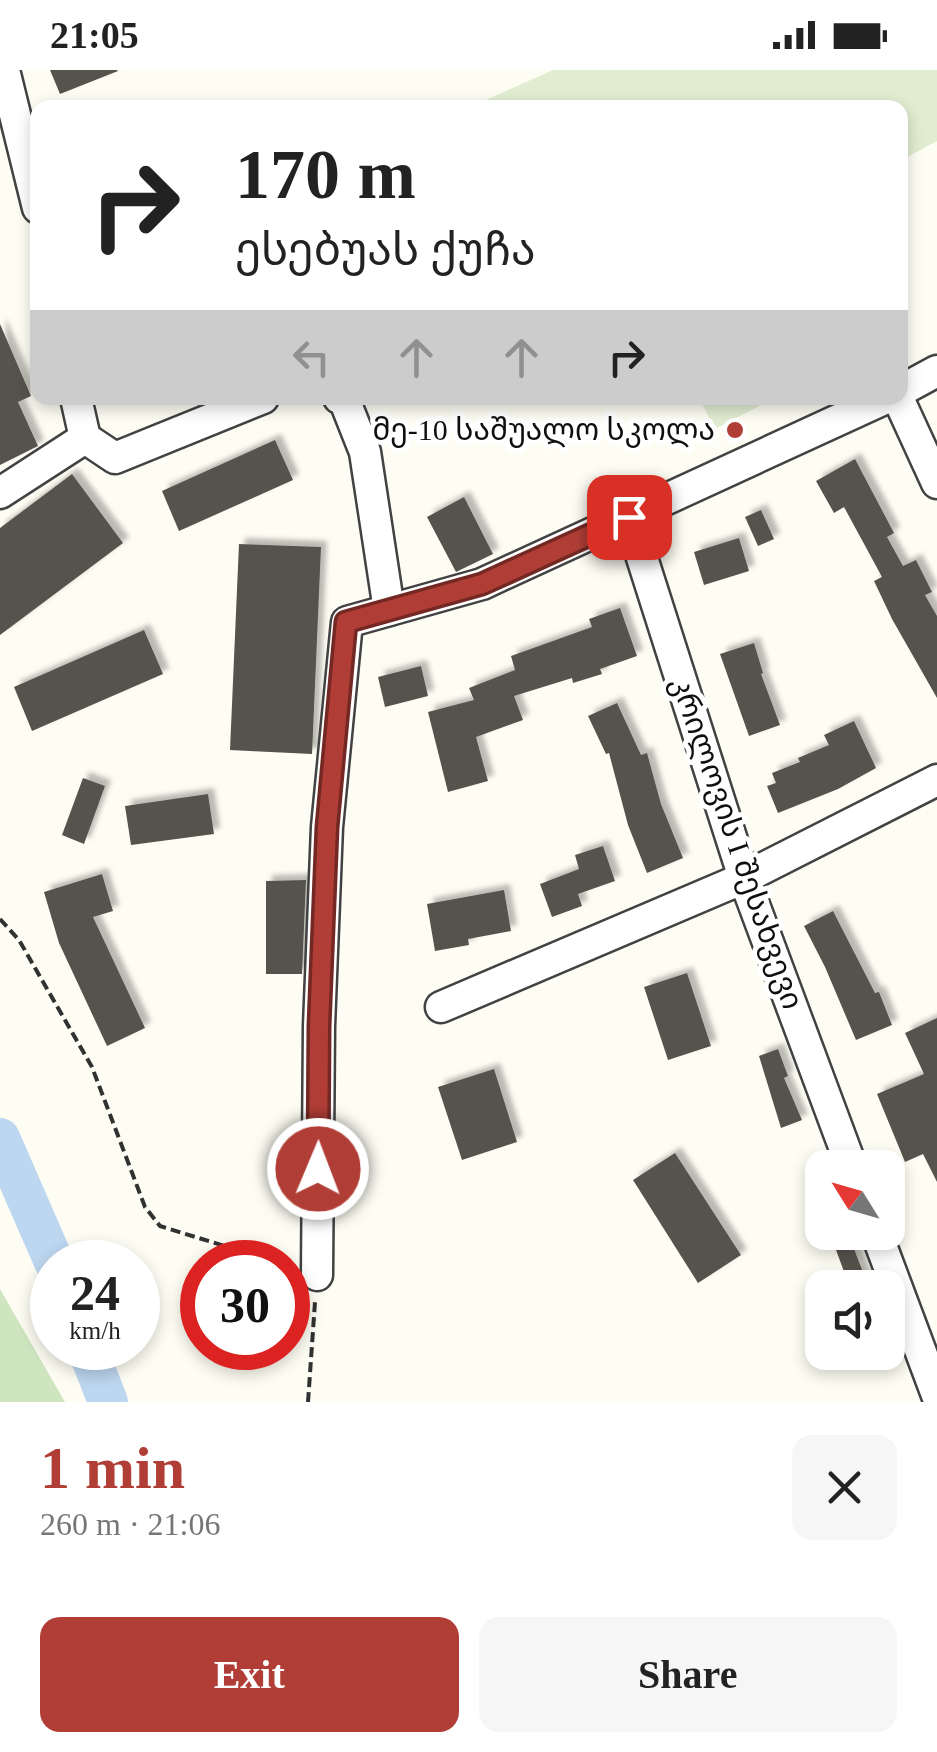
<!DOCTYPE html>
<html lang="en">
<head>
<meta charset="utf-8">
<style>
	body { margin:0; font-family:"Times New Roman","Noto Sans Georgian",serif; background:#f6f6f6; color:#222; height:100vh; display:flex; flex-direction:column; font-size:38px; white-space:nowrap }
	* { box-sizing:border-box; margin:0 }
	p { font-size:32px; color:#767676 }
	.icon { flex:none; width:55px; height:55px; fill:none; stroke:currentColor; stroke-width:2; stroke-linecap:round; stroke-linejoin:round }
	.map { position:relative; height:1332px; overflow:hidden }
	.details { display:flex; flex-direction:column; background:#fff; flex:1 }
	.details>* { flex:none }
	.guide { position:absolute; left:30px; top:30px; width:878px; height:305px; border-radius:20px; box-shadow:0 5px 15px #0003; background:#fff; color:#222; overflow:hidden }
	.needle { width:65px; rotate:307deg }
	.controls { position:absolute; left:805px; top:1080px; display:grid; gap:20px }
	.controls a { display:grid; place-items:center; width:100px; height:100px; border-radius:20px; background:#fff; box-shadow:0 5px 15px #0003; font-size:50px }
	.speed { position:absolute; left:30px; top:1170px; display:flex; gap:20px; font-size:50px; font-weight:700; text-align:center }
	.speed>* { display:grid; place-content:center; width:130px; height:130px; border-radius:50%; background:#fff; box-shadow:0 5px 15px #0003; line-height:1 }
	.speed small { font-size:25px; font-weight:400 }
	.speed .limit { border:15px solid #d22; background:#fff; color:#111 }
	.pin { position:absolute; display:grid; place-items:center; width:85px; height:85px; color:#fff; margin:-42px; border-radius:20px; box-shadow:0 5px 15px #0006 }
	.me { position:absolute; width:110px; margin:-55px; rotate:1deg; stroke-linejoin:round; filter:drop-shadow(0 0 8px #0008) }
	.turn { display:flex; align-items:center; gap:35px; height:210px; padding:0 40px; font-size:45px }
	.turn .icon { width:130px; height:130px; stroke-width:2.5 }
	.turn b { display:block; font-size:70px; line-height:85px }
	.lanes { display:flex; align-items:center; height:95px; padding:0 40px; background:#0003; justify-content:center; gap:50px; direction:ltr }
	.lanes .off { opacity:.35 }
	.round { display:grid; place-items:center; flex:none; width:105px; height:105px; border-radius:20px; background:#f6f6f6 }
	.overview { display:flex; align-items:center; justify-content:space-between; height:170px; padding:0 40px }
	h1 { font-size:60px; font-weight:600; line-height:75px; color:#b13e36 }
	.cta { display:flex; gap:20px; margin-top:auto; padding:20px 40px }
	.cta a { flex:1; height:115px; border-radius:20px; background:#b13e36; color:#fff; font-size:40px; font-weight:600; line-height:115px; text-align:center }
	.cta a+a { background:#f6f6f6; color:#222 }
	.status { display:flex; justify-content:space-between; align-items:center; height:70px; padding:0 50px; background:#fff; direction:ltr }
	.status svg { height:28px; fill:currentColor }
	.map>svg:first-child { display:block }
</style>
</head>
<body>
<div class="status"><b>21:05</b><svg viewBox="0 0 49 12"><path d="M0 12V9h3v3zM5 12V6h3v6zM10 12V3h3v9zM15 12V0h3v12zM26 1h20v11H26zM47 4h2v5h-2z"/></svg></div>
<div class="map">
<svg width="937" height="1332" viewBox="0 0 937 1332">
	<defs>
		<filter id="shadow"><feDropShadow dx="6" dy="-6" stdDeviation="2.5" flood-color="#0004"/></filter>
	</defs>
	<rect width="100%" height="100%" fill="#fefdf3"/>
	<!-- green -->
	<path fill="#cfe5c0" d="M0,1219L65,1332H0Z"/>
	<!-- pitch -->
	<g fill="#e0edd0">
		<path d="M553,0H937V71L900,91V38L470,37Z"/>
		<path d="M699,328H762L765,333L715,359Z"/>
	</g>
	<g fill="none" stroke-linecap="round" stroke-linejoin="round">
		<!-- river -->
		<g stroke="#bdd7f0" stroke-width="40">
			<path d="M0,1068L54,1192"/>
			<path d="M87,1278L108,1332"/>
		</g>
	</g>
	<!-- building -->
	<g fill="#57524d" filter="url(#shadow)">
		<path d="M50,0H117L118,1L60,24Z"/>
		<path d="M0,254L31,326L18,332L38,376L0,395Z"/>
		<path d="M275,370L293,410L179,461L162,421Z"/>
		<path d="M855,389L894,463L887,467L903,496L916,490L932,522L925,525L937,546V628L892,549L874,511L882,507L844,437L834,443L816,411Z"/>
		<path d="M72,404L123,473L0,565V458Z"/>
		<path d="M464,427L493,484L456,502L427,447Z"/>
		<path d="M761,440L774,469L758,476L745,447Z"/>
		<path d="M739,468L749,501L704,515L694,482Z"/>
		<path d="M239,474L321,477L312,684L230,680Z"/>
		<path d="M620,538L637,586L600,599L602,604L573,613L572,608L514,626L523,650L476,667L488,711L448,722L428,642L474,630L469,618L515,600L511,586L592,557L589,549Z"/>
		<path d="M144,560L163,604L32,661L14,617Z"/>
		<path d="M754,573L763,603L761,604L780,655L749,666L720,584Z"/>
		<path d="M421,596L428,626L385,637L378,607Z"/>
		<path d="M617,633L641,685L647,683L661,734L683,788L647,803L628,755L609,683L606,684L588,646Z"/>
		<path d="M854,651L876,698L838,719L778,743L767,716L776,713L772,703L800,692L798,688L829,675L824,665Z"/>
		<path d="M83,708L105,716L84,774L62,765Z"/>
		<path d="M208,724L214,764L131,775L125,736Z"/>
		<path d="M603,776L615,811L578,824L582,836L552,847L540,814L579,799L575,785Z"/>
		<path d="M102,804L113,841L93,847L145,958L107,976L59,873L44,822Z"/>
		<path d="M306,810L302,904H266V811Z"/>
		<path d="M504,820L511,861L468,869L469,875L435,881L427,834Z"/>
		<path d="M833,841L875,923L879,922L892,955L856,970L825,897L804,856Z"/>
		<path d="M687,903L711,976L668,990L644,917Z"/>
		<path d="M937,948V1112L923,1084L905,1092L877,1024L924,1004L905,963Z"/>
		<path d="M778,979L788,1006L784,1008L802,1050L781,1058L759,986Z"/>
		<path d="M494,999L517,1072L462,1090L438,1017Z"/>
		<path d="M675,1083L741,1185L698,1213L633,1110Z"/>
		<path d="M848,1163L869,1218H850L832,1169Z"/>
	</g>
	<g fill="none" stroke-linecap="round" stroke-linejoin="round">
		<defs>
			<g id="minor">
				<path d="M4,0L38,138"/>
				<path d="M900,321L937,301"/>
				<path d="M76,328L85,368"/>
				<path d="M339,328L344,329L365,382L389,540"/>
				<path d="M898,328L937,413"/>
				<path d="M85,368L115,388L263,328"/>
				<path d="M0,423L85,368"/>
				<path d="M629,447L744,808L852,1098"/>
				<path d="M441,937L744,808L937,710"/>
				<path d="M876,1162L937,1325"/>
				<path d="M317,1205L319,956L327,757L347,552L482,514L886,328"/>
			</g>
		</defs>
		<!-- minor casing -->
		<use href="#minor" stroke="#424242" stroke-width="35"/>
		<!-- path -->
		<g stroke="#313131" stroke-width="4" stroke-dasharray="10 5" stroke-linecap="butt">
			<path d="M0,849L19,870L92,997L145,1137L160,1156L276,1192"/>
			<path d="M308,1332L315,1232"/>
		</g>
		<!-- minor -->
		<use href="#minor" stroke="#fff" stroke-width="30"/>
	</g>
	<g fill="none" stroke-linecap="round" stroke-linejoin="round">
		<defs>
			<path id="route" d="M318,1099L319,956L327,757L346,552L482,514L629,447"/>
		</defs>
		<!-- route casing -->
		<use href="#route" stroke="#732823" stroke-width="25"/>
		<!-- route -->
		<use href="#route" stroke="#b13e36" stroke-width="18"/>
	</g>
	<!-- markers -->
	<circle fill="#b13e36" stroke="#fff" stroke-width="4" cx="735" cy="360" r="10"/>
	<g text-anchor="middle" stroke-width="10" stroke-linejoin="round" paint-order="stroke">
		<!-- poi labels -->
		<g font-size="30" fill="#0f0f0f" stroke="#fff" text-anchor="end">
			<text x="715" y="370">მე-10 საშუალო სკოლა</text>
		</g>
		<!-- street labels -->
		<g font-size="30" fill="#0f0f0f" stroke="#fff">
			<text transform="translate(737 773) rotate(71)" y="10">კრილოვის I შესახვევი</text>
		</g>
	</g>
</svg>
<div class="controls">
<a><svg class="needle" viewBox="-14 -14 28 28"><path d="M0-13l5 13h-10z" fill="#e53935"/><path d="M0 13l5-13h-10z" fill="#767676"/></svg></a>
<a><svg class="icon" aria-label="sound" viewBox="0 0 24 24"><path d="M4 9h4l5-4v14l-5-4H4zM17 9q2 3 0 6"/></svg></a>
</div>
<div class="speed"><div>24<small>km/h</small></div><div class="limit">30</div></div>
<div class="pin" style="left:629px;top:447px;background:#d93025"><svg class="icon" aria-label="arrive" viewBox="0 0 24 24"><path d="M6 21V4h12l-3 4 3 4H6"/></svg></div>
<svg class="me" style="left:318px;top:1099px" viewBox="-20 -20 40 40"><circle r="17" fill="#b13e36" stroke="#fff" stroke-width="3"/><path d="M0-11L8 9 0 5-8 9z" fill="#fff"/></svg>
<div class="guide">
<div class="turn"><svg class="icon" aria-label="right" viewBox="0 0 24 24"><path d="M7 20v-9h11M14 6l5 5-5 5"/></svg><div><b>170 m</b>ესებუას ქუჩა</div></div>
<div class="lanes"><svg class="icon off" aria-label="left" viewBox="0 0 24 24"><path d="M17 20v-9H6M10 6l-5 5 5 5"/></svg><svg class="icon off" aria-label="ahead" viewBox="0 0 24 24"><path d="M12 20V5M6 11l6-6 6 6"/></svg><svg class="icon off" aria-label="ahead" viewBox="0 0 24 24"><path d="M12 20V5M6 11l6-6 6 6"/></svg><svg class="icon" aria-label="right" viewBox="0 0 24 24"><path d="M7 20v-9h11M14 6l5 5-5 5"/></svg></div>
</div>
</div>
<section class="details">
<div class="overview"><div><h1>1 min</h1><p>260 m · 21:06</p></div><a class="round"><svg class="icon" aria-label="close" viewBox="0 0 24 24"><path d="M6 6l12 12M18 6L6 18"/></svg></a></div>
<div class="cta"><a>Exit</a><a>Share</a></div>
</section>
</body>
</html>
